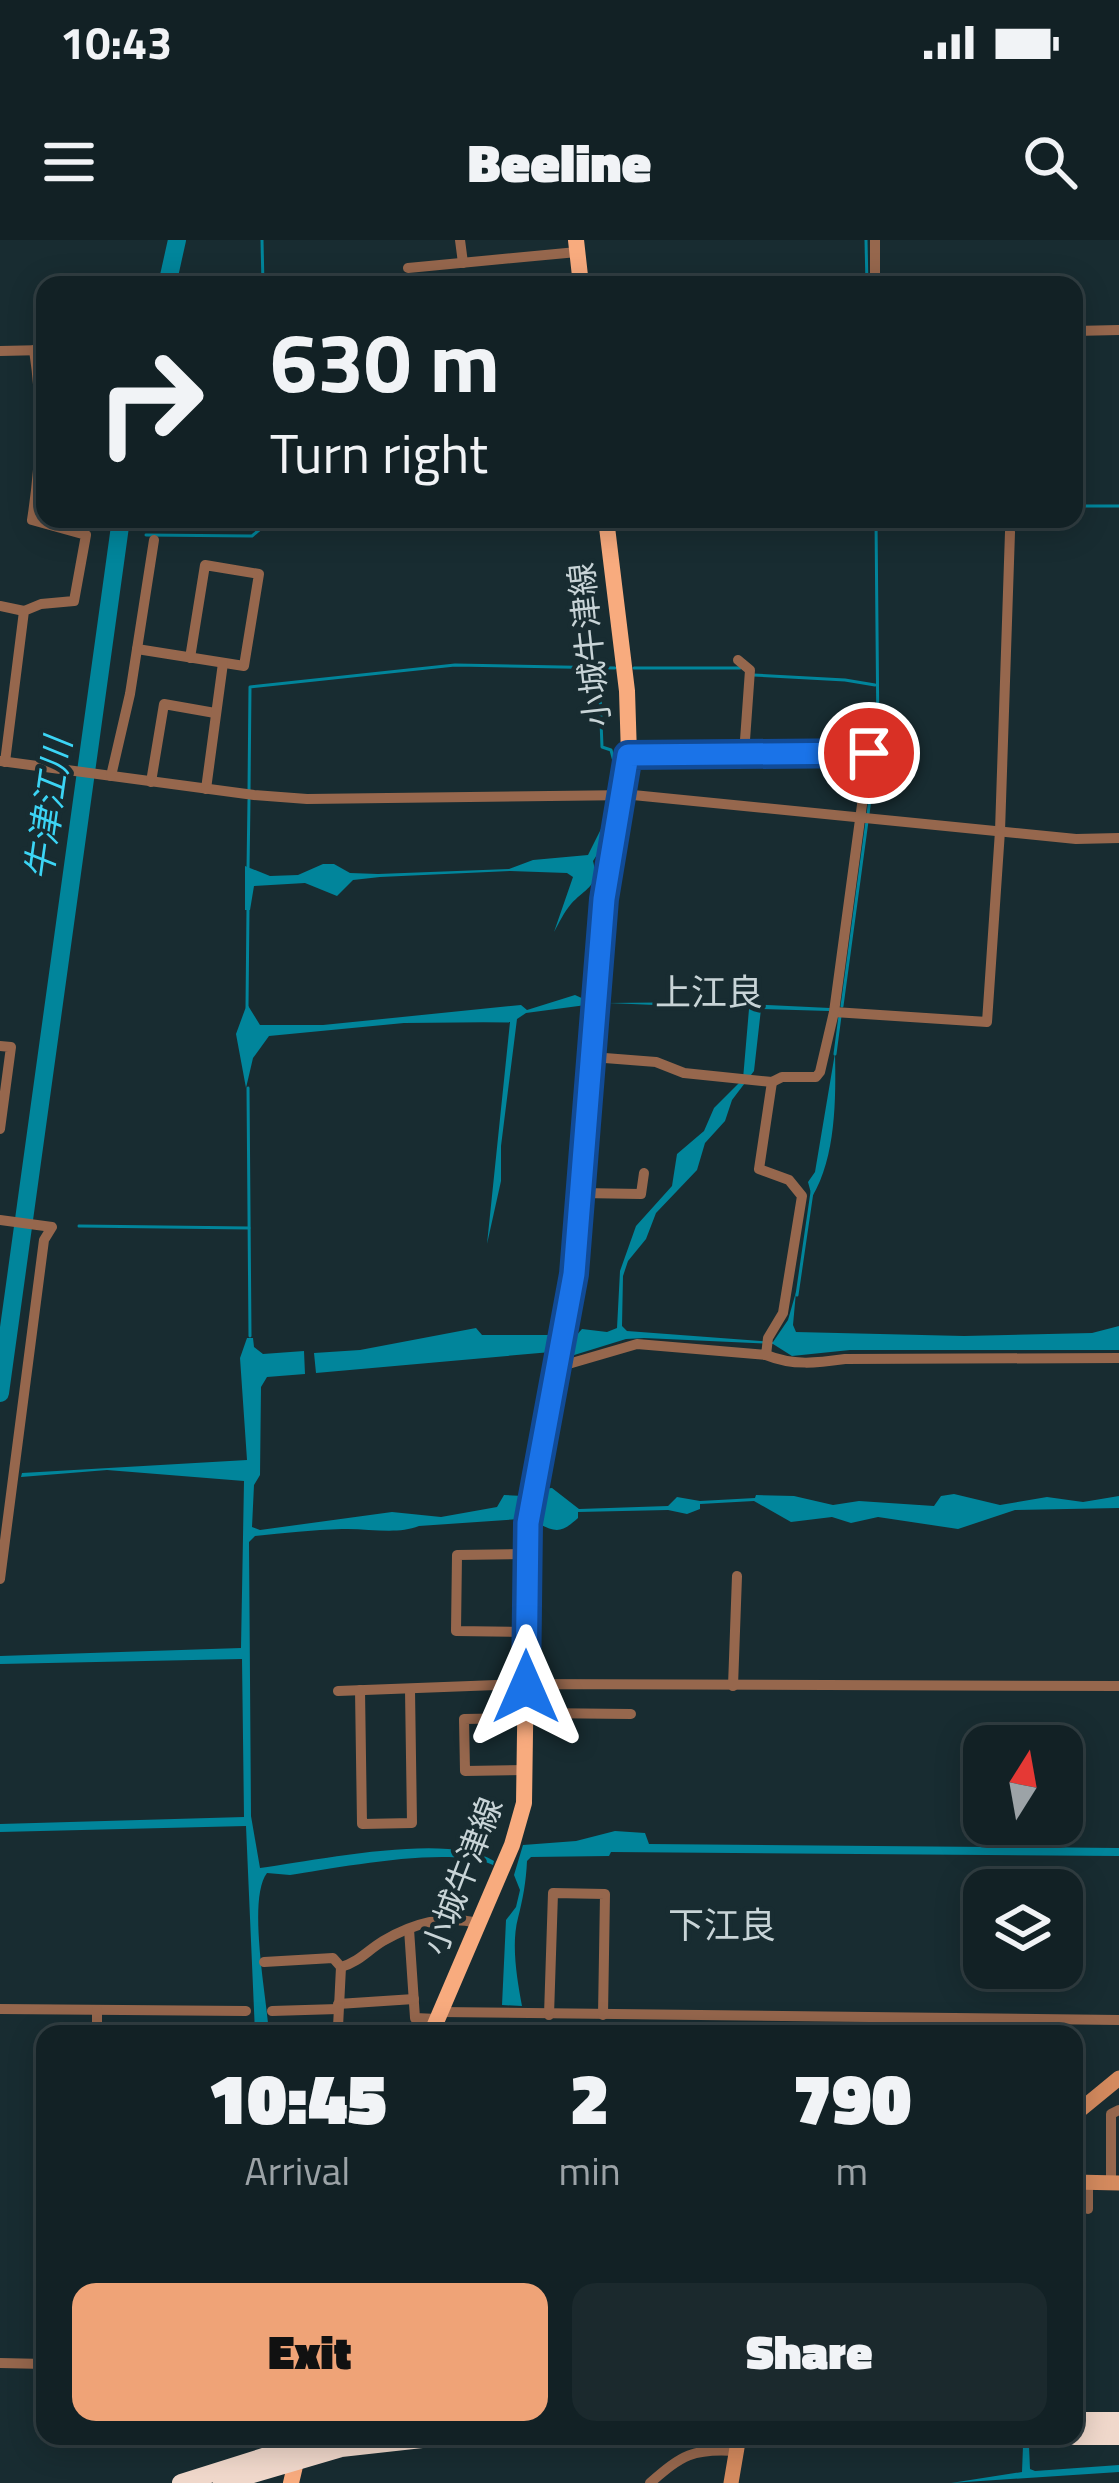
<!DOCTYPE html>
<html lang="en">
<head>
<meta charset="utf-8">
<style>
	body { margin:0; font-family:"Titillium Web","Noto Sans JP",sans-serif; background:#1b292d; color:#f1f3f6; height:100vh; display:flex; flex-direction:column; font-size:45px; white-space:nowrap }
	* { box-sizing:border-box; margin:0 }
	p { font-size:39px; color:#9ca3a7 }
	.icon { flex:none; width:66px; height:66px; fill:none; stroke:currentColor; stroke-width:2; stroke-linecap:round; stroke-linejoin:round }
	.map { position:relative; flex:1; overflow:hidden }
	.drawer { position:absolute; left:36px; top:1785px; width:1047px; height:420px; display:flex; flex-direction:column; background:#122125; border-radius:24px; box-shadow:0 6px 30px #0003,0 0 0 3px #313e42 }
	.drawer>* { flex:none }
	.banner { position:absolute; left:36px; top:36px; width:1047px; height:252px; border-radius:24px; box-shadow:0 6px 30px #0003,0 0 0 3px #313e42; background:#122125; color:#f1f3f6; overflow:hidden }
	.needle { width:78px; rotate:11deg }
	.buttons { position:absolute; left:963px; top:1485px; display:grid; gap:24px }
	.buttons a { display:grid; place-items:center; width:120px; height:120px; border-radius:24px; background:#122125; box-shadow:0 6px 30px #0003,0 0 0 3px #313e42; font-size:60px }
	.pin { position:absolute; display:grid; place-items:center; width:102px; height:102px; color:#fff; margin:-51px; border:6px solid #fff; border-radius:50%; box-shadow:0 3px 12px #0007 }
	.me { position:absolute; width:132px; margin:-66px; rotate:0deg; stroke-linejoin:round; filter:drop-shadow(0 0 9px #0008) }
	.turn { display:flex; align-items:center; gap:42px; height:252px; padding:0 36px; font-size:54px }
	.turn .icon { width:156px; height:156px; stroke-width:2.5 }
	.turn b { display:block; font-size:84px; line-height:102px }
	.eta { display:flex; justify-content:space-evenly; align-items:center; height:204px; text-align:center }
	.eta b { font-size:72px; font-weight:800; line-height:84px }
	.button { display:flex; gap:24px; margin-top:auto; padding:24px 36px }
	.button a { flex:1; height:138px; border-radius:24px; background:#efa377; color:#111; font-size:48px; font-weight:800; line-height:138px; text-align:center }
	.button a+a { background:#1b292d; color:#f1f3f6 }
	.status { display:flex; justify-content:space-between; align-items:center; height:84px; padding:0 60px; background:#122125; direction:ltr }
	.status svg { height:33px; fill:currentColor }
	header { display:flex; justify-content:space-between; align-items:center; height:156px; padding:0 36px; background:#122125; font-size:54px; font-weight:800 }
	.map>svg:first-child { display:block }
</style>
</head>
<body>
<div class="status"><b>10:43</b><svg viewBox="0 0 49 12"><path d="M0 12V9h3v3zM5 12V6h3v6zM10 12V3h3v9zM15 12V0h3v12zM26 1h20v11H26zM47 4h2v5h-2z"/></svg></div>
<header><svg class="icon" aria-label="menu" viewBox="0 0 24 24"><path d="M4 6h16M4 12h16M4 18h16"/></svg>Beeline<svg class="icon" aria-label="search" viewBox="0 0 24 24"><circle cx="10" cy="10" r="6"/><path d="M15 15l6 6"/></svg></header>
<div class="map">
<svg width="1119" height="2243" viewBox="0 0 1119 2243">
	<rect width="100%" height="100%" fill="#182c31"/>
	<!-- water -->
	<g fill="#01859b">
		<path d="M609,561L602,607L593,621C600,647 586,647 571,664C564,672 559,683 554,692L573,637L567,633L510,631L380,637L353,640L337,656L305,643L254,646L250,670H245V626L270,636L298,635L323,624H334L350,633L378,634L509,629L533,620L588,615L605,581Z"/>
		<path d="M575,755L586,760V765L526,773L517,779L501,906V941L487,1004L510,782L404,783L269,796L253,818L246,848L236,794L247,764L260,785H323L521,765L527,770Z"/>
		<path d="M708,762L830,768L829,771L761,769L754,831L732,860L725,881L705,903L697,930L656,973L646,999L628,1021L623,1036L622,1086L627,1091L773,1102L788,1080L796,1052L793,1085L796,1092L964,1096L1092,1093L1119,1086V1110H850L792,1116L773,1104L644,1098L626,1099L571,1116L574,1098L582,1089L607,1092L617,1088L620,1031L636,986L672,946L677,914L704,891L714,868L743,839L749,769L608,763Z"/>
		<path d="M835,813C836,859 836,917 812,957L808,942L815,932Z"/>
		<path d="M476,1088L482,1095H554L551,1112L316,1133L314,1113L360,1110Z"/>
		<path d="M247,1098H253L254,1107L263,1114L304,1111L305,1134L267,1137L261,1147L260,1235L254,1245L252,1287L260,1290L392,1272L441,1277L497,1267L504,1255L523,1256L520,1279L419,1286C396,1295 368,1288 342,1289C313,1290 284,1293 255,1296L249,1302L251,1576L260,1628C316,1621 448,1592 494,1621L493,1625C451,1605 338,1628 290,1635L267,1633C247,1659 267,1759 269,1794L255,1793L246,1586L0,1592V1584L244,1577L242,1419L0,1424V1416L241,1408L244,1241L107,1230L21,1237L22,1233L247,1220L240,1118Z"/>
		<path d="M552,1248L579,1269L668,1266L677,1257L700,1261L755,1258L756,1255L794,1256L833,1265L859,1261L934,1266L941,1256L954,1254L1000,1265L1047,1257L1083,1262L1119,1256V1268L1015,1270L958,1289L878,1277L851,1283L832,1277L791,1282L754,1261L700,1264V1269L687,1274L668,1270L578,1272V1278C561,1293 557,1293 537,1283L542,1249Z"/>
		<path d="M615,1591L645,1593L649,1604L1119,1608V1616L611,1612L609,1616L531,1617L527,1621C526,1642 523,1658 518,1678C511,1704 517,1739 522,1766L502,1765L506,1680L516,1667L520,1650L514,1635L523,1605L576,1601Z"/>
		<path d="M1023,2206H1029L1030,2229L1035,2231L1119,2225V2232L951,2243L1022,2232Z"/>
	</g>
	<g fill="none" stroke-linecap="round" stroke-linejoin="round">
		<!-- stream -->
		<g stroke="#01859b" stroke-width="3">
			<path d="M262,0L263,45"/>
			<path d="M866,0L867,45"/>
			<path d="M1074,266H1119"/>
			<path d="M146,295L252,296L265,285V279"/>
			<path d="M634,428H740"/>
			<path d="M599,429L602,507L611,510L616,529L612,550"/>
			<path d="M753,435L845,440L875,445"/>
			<path d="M249,551L250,447L455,425L615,428"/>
			<path d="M248,629L249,560"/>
			<path d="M842,766L878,500L876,279"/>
			<path d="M247,767L248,668"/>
			<path d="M835,814L840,776"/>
			<path d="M248,848L250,1096"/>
			<path d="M79,986L249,988"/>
			<path d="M797,1055L812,952"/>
		</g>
		<!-- river -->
		<g stroke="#01859b" stroke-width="18">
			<path d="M167,45L177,0"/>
			<path d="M0,1153L121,279"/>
		</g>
		<!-- street -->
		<g stroke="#96674d" stroke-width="10">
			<path d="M460,0L463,23"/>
			<path d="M875,0V45"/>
			<path d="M408,28L577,12"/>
			<path d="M1074,91L1119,90"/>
			<path d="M0,111L45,110"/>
			<path d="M0,366L24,371"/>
			<path d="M137,409L244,426L259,334L205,325L190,418"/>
			<path d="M738,420L750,430L744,514"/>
			<path d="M0,521L254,555L307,559L633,555L1076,599L1119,598"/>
			<path d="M5,522L24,371L41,364L74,361L86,295L32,280C41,222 43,169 34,110"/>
			<path d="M111,536L130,454L154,300"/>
			<path d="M151,542L164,464L215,473"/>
			<path d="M206,549L223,423"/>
			<path d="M834,772L987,782L1000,591L1010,292"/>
			<path d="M0,806L11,807L0,889"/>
			<path d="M592,817L656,822L684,833L772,842L782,837H816L820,832L834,772L869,513L629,515"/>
			<path d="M581,953L641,954L644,933"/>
			<path d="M0,980L52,987L44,1000L0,1339"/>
			<path d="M766,1115C793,1126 817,1123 845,1119L1119,1118"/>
			<path d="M558,1127L637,1104L766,1115L768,1098L783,1073L802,956L789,940L759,929L772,842"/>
			<path d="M526,1392L456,1391L457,1315L526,1314"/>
			<path d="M733,1446L737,1336"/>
			<path d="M360,1450L362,1584L412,1583L410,1450"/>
			<path d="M338,1451L520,1444L1119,1446"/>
			<path d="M527,1530L465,1531L464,1479L527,1478L535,1473L631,1474"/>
			<path d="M409,1689L415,1778L437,1779"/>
			<path d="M264,1722L333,1718L341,1727C359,1722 368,1710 383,1701C414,1683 443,1675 479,1683"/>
			<path d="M338,1764L414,1759"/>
			<path d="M0,1769L246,1771"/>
			<path d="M272,1771L338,1769"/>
			<path d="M440,1772L1119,1780"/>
			<path d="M549,1775L553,1653L605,1654L603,1775"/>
			<path d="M338,1787L341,1727"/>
			<path d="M97,1794V1770"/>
			<path d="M1111,1943V1874L1119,1870"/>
			<path d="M1088,1969V1942"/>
			<path d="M0,2123L45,2124"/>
			<path d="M650,2243C682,2215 693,2208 736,2211"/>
		</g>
		<!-- secondary -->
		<g stroke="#d48a5e" stroke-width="15">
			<path d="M1074,1875L1119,1838"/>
			<path d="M1074,1942L1119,1943"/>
			<path d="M731,2243L739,2196"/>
		</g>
		<!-- primary -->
		<g stroke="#f8ab7e" stroke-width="16">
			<path d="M576,0L581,45"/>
			<path d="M431,1794L512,1605L524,1563L528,1284L574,1034L605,659L629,515L627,451L606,279"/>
			<path d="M291,2243L299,2209"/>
		</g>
		<!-- highway -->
		<g stroke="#f0d8cb" stroke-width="18">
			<path d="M1074,2181H1119"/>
			<path d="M587,2196H1053"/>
			<path d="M1074,2196H1119"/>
			<path d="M181,2243L330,2196"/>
			<path d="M222,2243L341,2208L449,2196"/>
		</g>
	</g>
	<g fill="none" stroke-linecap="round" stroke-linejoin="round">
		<defs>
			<path id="route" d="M526,1447L528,1283L574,1034L604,659L628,515L869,513"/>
		</defs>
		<!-- route casing -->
		<use href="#route" stroke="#114b97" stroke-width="30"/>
		<!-- route -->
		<use href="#route" stroke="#1a73e8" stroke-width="21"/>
	</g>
	<g text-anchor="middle" stroke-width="9" stroke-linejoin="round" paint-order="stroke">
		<!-- street labels -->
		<g font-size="33" fill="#c8d4d7" stroke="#182c31">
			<text transform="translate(589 405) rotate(-96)" y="12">小城牛津線</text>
			<text transform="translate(462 1636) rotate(-69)" y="12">小城牛津線</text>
		</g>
		<!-- water labels -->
		<g font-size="36" font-style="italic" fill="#3cd5f5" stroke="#182c31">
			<text transform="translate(48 569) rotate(-82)" y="13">牛津江川</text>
		</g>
		<!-- neighbourhood labels -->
		<g font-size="36" fill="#c8d4d7" stroke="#182c31">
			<text x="709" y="765">上江良</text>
			<text x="722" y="1698">下江良</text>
		</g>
	</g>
</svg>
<div class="buttons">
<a><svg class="needle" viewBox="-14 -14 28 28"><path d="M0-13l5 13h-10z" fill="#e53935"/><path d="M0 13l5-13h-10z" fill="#9ca3a7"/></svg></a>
<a><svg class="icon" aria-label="layers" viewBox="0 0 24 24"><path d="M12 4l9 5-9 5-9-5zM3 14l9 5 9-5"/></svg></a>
</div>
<div class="pin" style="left:869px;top:513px;background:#d93025"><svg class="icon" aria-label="arrive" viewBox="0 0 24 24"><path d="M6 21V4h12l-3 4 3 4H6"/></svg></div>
<svg class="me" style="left:526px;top:1447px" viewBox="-20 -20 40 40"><path d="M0-17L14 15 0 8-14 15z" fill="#1a73e8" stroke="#fff" stroke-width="4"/></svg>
<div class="banner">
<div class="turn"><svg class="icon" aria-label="right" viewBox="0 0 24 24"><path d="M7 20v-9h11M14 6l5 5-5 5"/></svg><div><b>630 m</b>Turn right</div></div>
</div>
<section class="drawer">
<div class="eta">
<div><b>10:45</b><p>Arrival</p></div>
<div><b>2</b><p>min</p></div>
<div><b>790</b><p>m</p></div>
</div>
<div class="button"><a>Exit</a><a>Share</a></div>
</section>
</div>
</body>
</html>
